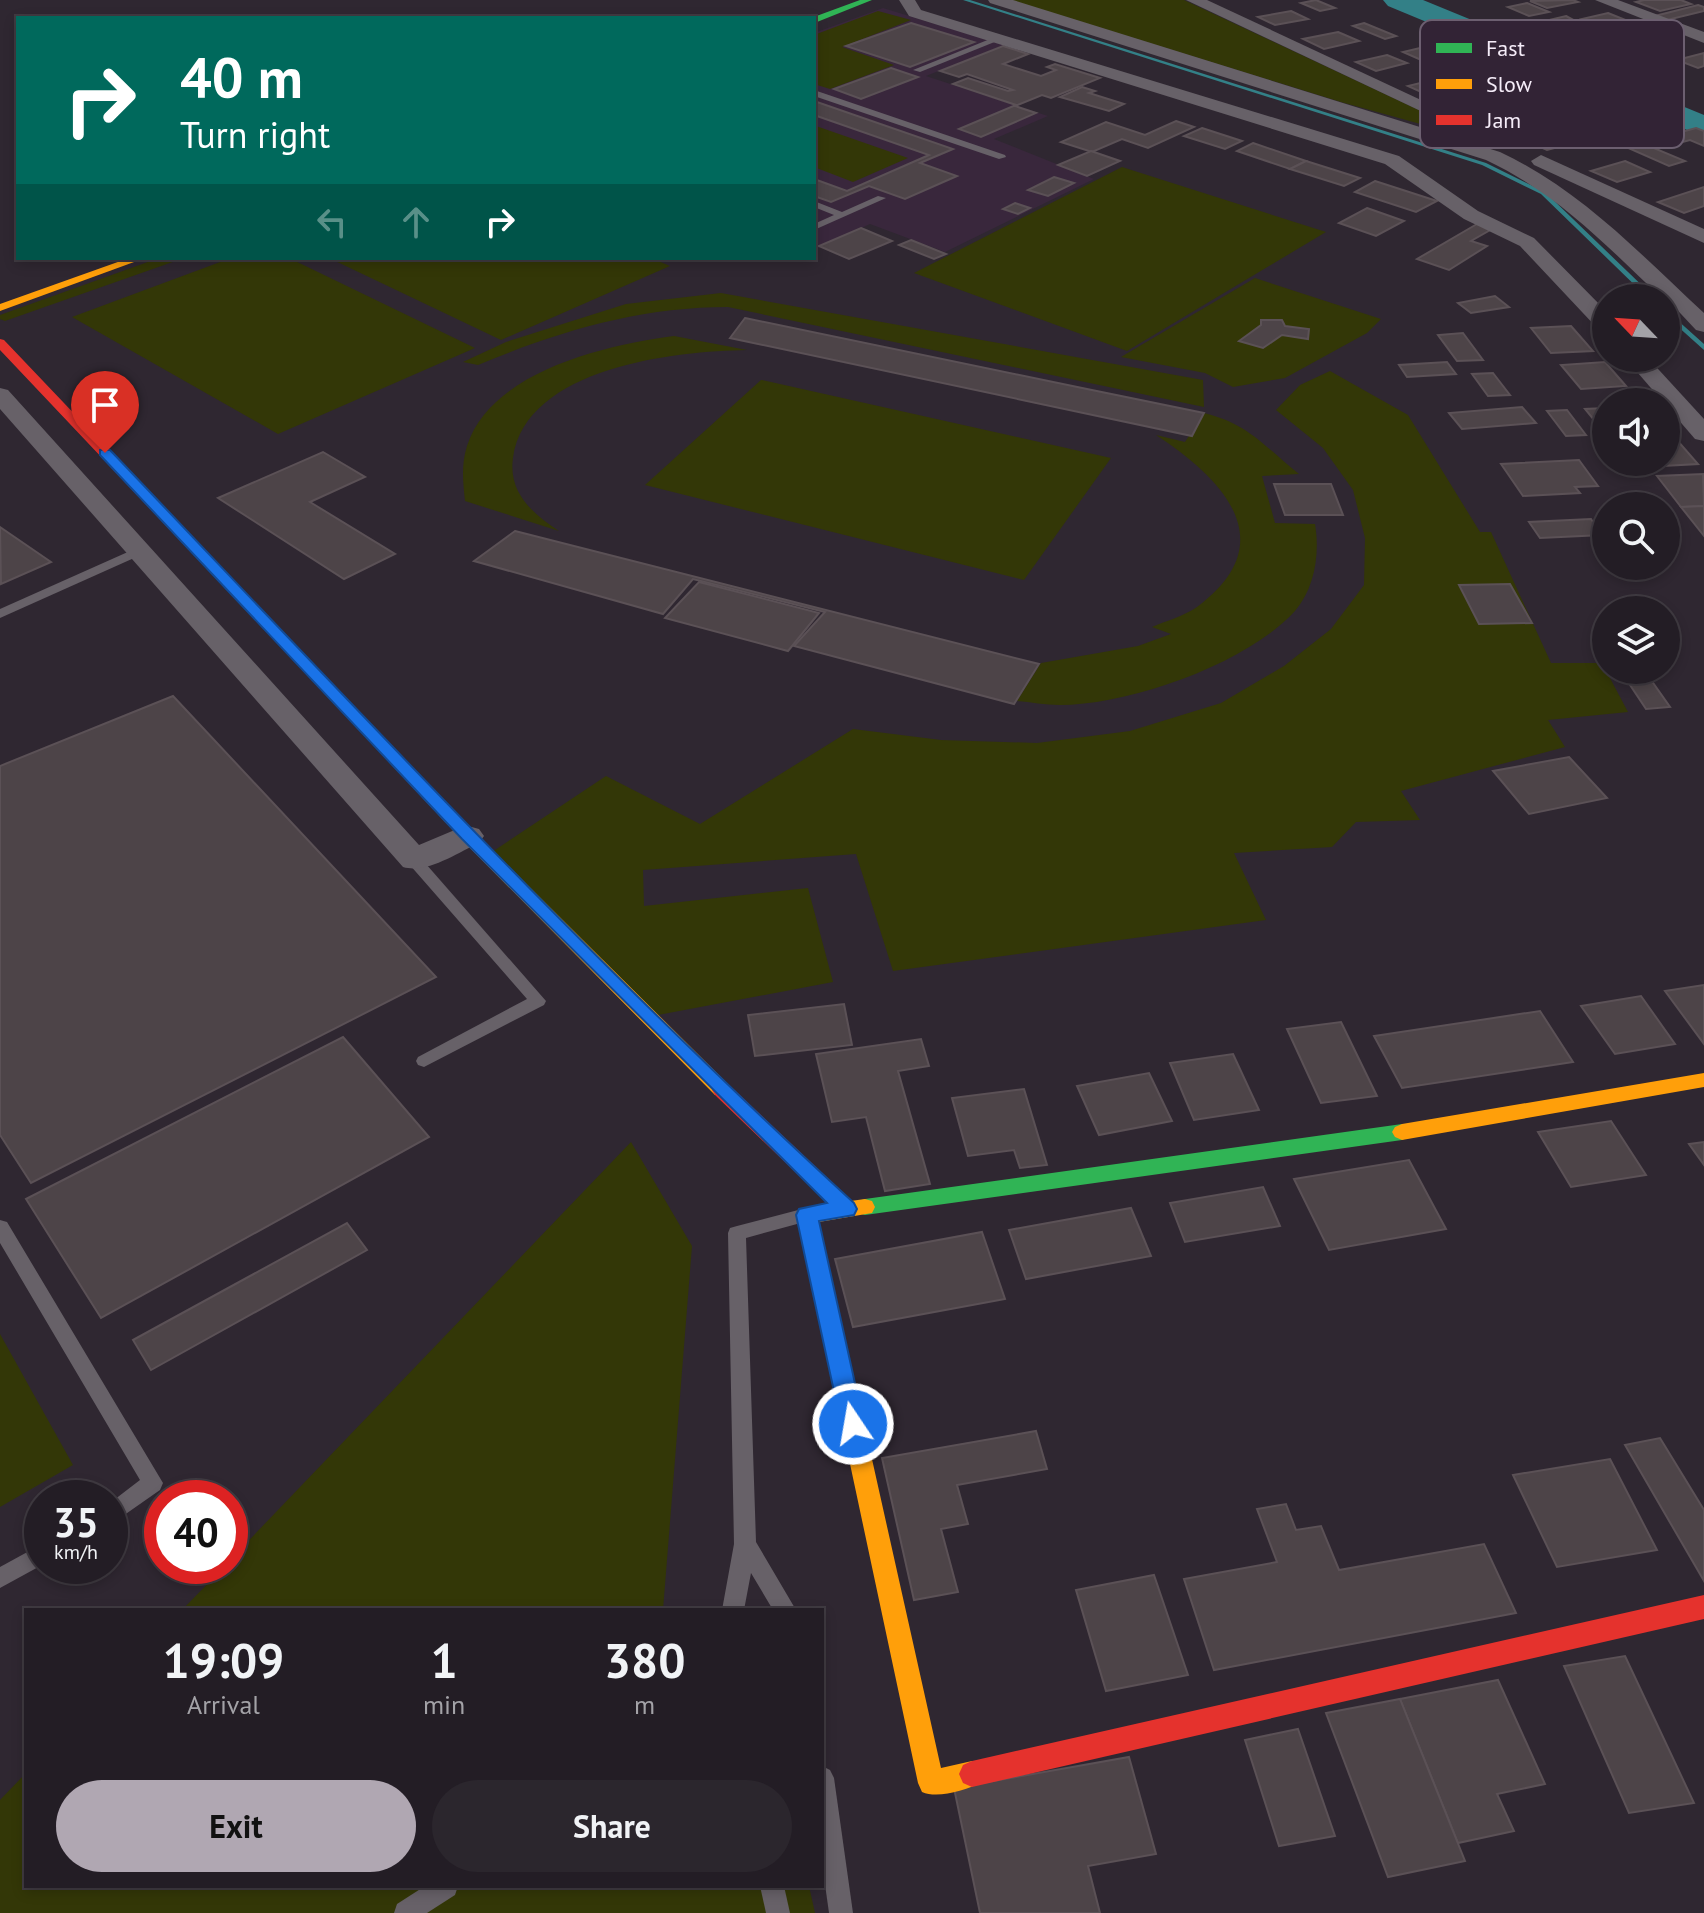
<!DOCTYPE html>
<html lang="en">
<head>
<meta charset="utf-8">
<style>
	body { margin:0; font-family:"PT Sans",sans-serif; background:#2b262d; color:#f1f3f6; height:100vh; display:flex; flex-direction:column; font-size:30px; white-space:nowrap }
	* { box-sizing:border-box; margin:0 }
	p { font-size:26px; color:#a3a2a7 }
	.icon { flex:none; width:44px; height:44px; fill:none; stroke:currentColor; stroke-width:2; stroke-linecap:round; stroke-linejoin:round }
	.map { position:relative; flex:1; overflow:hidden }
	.panel { position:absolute; left:24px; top:1608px; width:800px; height:280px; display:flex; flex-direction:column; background:#231d25; border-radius:0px; box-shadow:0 4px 12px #0003,0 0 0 2px #403b42 }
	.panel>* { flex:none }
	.top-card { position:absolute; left:16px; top:16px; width:800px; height:244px; border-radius:0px; box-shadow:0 4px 12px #0003,0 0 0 2px #403b42; background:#00695c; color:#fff; overflow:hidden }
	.needle { width:52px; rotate:295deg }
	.tools { position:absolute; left:1592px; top:284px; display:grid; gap:16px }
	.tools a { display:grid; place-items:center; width:88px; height:88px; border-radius:50%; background:#231d25; box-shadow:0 4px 12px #0003,0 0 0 2px #403b42; font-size:40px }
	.speed { position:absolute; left:24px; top:1480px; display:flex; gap:16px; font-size:40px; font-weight:700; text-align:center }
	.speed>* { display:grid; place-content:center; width:104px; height:104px; border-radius:50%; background:#231d25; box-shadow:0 4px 12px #0003,0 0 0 2px #403b42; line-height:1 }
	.speed small { font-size:20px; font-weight:400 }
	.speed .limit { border:12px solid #d22; background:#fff; color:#111 }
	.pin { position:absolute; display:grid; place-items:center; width:68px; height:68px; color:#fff; margin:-82px -34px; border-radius:50% 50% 50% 0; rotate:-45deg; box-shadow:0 0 8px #0007 }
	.pin .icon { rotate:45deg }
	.me { position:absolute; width:88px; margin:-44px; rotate:348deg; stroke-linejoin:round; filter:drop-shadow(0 0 6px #0008) }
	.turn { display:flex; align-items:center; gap:28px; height:168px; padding:0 32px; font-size:36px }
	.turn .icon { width:104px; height:104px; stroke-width:2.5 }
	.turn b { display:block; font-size:56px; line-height:68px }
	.lanes { display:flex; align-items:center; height:76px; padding:0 32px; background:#0003; justify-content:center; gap:40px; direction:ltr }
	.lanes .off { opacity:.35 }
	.eta { display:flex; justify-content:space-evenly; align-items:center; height:136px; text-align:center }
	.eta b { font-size:48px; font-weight:700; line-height:56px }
	.cta { display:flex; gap:16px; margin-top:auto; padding:16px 32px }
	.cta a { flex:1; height:92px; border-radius:48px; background:#b0a7b2; color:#111; font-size:32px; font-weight:700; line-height:92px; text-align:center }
	.cta a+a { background:#2b262d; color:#f1f3f6 }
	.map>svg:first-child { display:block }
</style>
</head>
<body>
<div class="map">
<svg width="1704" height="1913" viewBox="0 0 1704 1913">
	<rect width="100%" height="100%" fill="#2f2731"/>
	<!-- built -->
	<path fill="#39273c" d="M883,8L1004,45L926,76L1048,116L994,139L1094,179L945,252L870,224L814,250V33Z"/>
	<!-- green -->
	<g fill="#333707">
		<path d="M1010,0H1184L1489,143L1341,102Z"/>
		<path d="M878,11L911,20L842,47L894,65L830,89L814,84V35Z"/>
		<path d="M814,126H816L908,158L853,182L814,167Z"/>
		<path d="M1122,167L1326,232L1127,351L914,273Z"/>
		<path d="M159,258H184L5,321L0,319V315Z"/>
		<path d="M231,258H289L475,348L278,434L72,317Z"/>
		<path d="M329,258H651L670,266L501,340Z"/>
		<path d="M1255,278L1381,319L1367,333L1285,378L1233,387L1205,373L1121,357Z"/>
		<path d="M721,293L1203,380L1204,407L728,307C640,307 559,331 478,365L463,362L506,342L626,304Z"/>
		<path d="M674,336L747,350C676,351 526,367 513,458C508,493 533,514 559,531L465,501C463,482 461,465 467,446C491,371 606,345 674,336Z"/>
		<path d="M1330,371L1408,415L1480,532H1491L1551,663H1602L1628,712L1548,720L1565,747L1401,791L1420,820L1356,822L1332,847L1234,853L1266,920L893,971L856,854L643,870L644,906L808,888L833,982L642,1018L483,858L606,776L700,824L853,729L941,740L1037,743L1130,731L1221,703L1284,666L1331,629L1364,585L1365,538L1353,490L1323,448L1276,410L1300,385Z"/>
		<path d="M761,380H762L1111,458L1024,580L645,485Z"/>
		<path d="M1204,413C1249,424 1265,447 1299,474L1262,476L1275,523L1315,524C1320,553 1315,588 1295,611C1247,664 1129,705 1060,705C1045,705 1031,702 1017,701L1041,663L1138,646L1171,634L1152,627C1166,621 1184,616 1197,607C1285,542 1222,478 1156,435L1185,442Z"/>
		<path d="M631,1142L692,1246L663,1610H182L225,1566H230V1560Z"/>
		<path d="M0,1334L73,1465L0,1507Z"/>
		<path d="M26,1773V1886H809L815,1913H0V1800Z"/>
	</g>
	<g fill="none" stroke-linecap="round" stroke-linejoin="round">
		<!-- stream -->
		<g fill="#338087" fill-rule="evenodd">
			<path d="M963,0H970L1486,163L1545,192L1655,298H1648L1541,194L1482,165Z"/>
			<path d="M1666,310L1704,344V350L1666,316Z"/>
		</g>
		<!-- river -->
		<path fill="#338087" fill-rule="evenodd" d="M1383,0H1423L1704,115V137L1388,6Z"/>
	</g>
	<!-- building -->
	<g fill="#4d4448" stroke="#5b5156" stroke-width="2">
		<path d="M1316,0L1335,8L1320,11L1301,3Z"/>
		<path d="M1573,0L1578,2L1547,8L1530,1Z"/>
		<path d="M1644,0H1681L1691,4L1660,11L1636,2Z"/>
		<path d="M1527,3L1549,12L1529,16L1508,7Z"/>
		<path d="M1698,5L1704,7V11L1667,20L1655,16Z"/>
		<path d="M1291,11L1308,19L1275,25L1258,17Z"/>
		<path d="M1608,13L1628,21L1602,27L1582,19Z"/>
		<path d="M1566,16L1588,28L1607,33L1578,39L1565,34L1573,32L1545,21Z"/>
		<path d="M911,23L974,42L910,67L846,46Z"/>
		<path d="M1364,23L1396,36L1385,39L1353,26Z"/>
		<path d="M1338,32L1359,41L1324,49L1303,39Z"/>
		<path d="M1003,46L1028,54L1003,64L1041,76L1056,70L1047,67L1055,64L1100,78L1051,98L1042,95L1015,106L1036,113L981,137L959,129L1016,105L953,84L968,78L1008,91L1013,90L967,74L959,77L940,71Z"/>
		<path d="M1424,47L1459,62L1437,67L1403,52Z"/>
		<path d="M1704,53V66L1698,68L1677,60Z"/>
		<path d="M1387,55L1407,63L1376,71L1356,62Z"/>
		<path d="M1452,66L1505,89L1487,94L1471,87L1430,96L1408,86L1449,76L1435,70Z"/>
		<path d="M891,68L918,77L861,99L834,89Z"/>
		<path d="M1082,87L1095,91L1089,93L1124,104L1109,111L1060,97Z"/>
		<path d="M814,101L953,149L920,163L957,176L905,199L869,186L831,202L814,196V179L847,191L929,155L814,115Z"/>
		<path d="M1176,121L1194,127L1148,148L1122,139L1092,152L1061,142L1106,122L1145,135Z"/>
		<path d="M1202,128L1242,141L1225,149L1184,136Z"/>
		<path d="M1696,128L1704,131V146L1690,140L1656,149L1685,161L1669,166L1626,147Z"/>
		<path d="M1555,132L1578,142L1547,150L1524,140Z"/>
		<path d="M1253,143L1306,161L1290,169L1237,151Z"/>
		<path d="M1091,151L1120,161L1087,176L1058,165Z"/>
		<path d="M1306,161L1360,178L1344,186L1290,169Z"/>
		<path d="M1625,161L1650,172L1617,182L1591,171Z"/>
		<path d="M1054,177L1074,183L1048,196L1028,190Z"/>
		<path d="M1375,181L1437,201L1416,212L1355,192Z"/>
		<path d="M1704,187V206L1684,213L1658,202Z"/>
		<path d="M1015,203L1030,208L1018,214L1003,209Z"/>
		<path d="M1367,208L1404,221L1376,236L1339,223Z"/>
		<path d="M1477,224L1492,229L1471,241L1487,246L1449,270L1417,259Z"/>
		<path d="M861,228L892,241L849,259L819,246Z"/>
		<path d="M911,240L946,254L934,259L899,245Z"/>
		<path d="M1495,296L1509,307L1471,313L1458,303Z"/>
		<path d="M745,318L1087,389L1204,413L1192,436L730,338Z"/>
		<path d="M1261,320H1282L1285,326L1309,329L1308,339L1282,335L1263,348L1239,341L1261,325Z"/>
		<path d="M1571,326L1593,351L1551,353L1531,328Z"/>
		<path d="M1463,333L1483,360L1457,361L1438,335Z"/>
		<path d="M1447,362L1456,374L1407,377L1399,365Z"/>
		<path d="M1605,362L1626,386L1581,389L1561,365Z"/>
		<path d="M1493,373L1510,395L1488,396L1472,374Z"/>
		<path d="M1522,407L1536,423L1462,429L1449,413Z"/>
		<path d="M1606,408V430L1603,431L1585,409Z"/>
		<path d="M1567,410L1586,435L1566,436L1547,411Z"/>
		<path d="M1666,432H1670L1698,464L1644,467L1640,462H1666Z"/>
		<path d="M323,452L365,477L310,502L395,554L344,579L218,498Z"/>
		<path d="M1579,460L1598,486L1575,487L1580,493L1523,496L1501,464Z"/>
		<path d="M1703,474L1704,506L1681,507L1657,476Z"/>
		<path d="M1274,484H1331L1343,515H1285Z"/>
		<path d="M1704,506V536L1681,507Z"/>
		<path d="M1591,519L1602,535L1540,538L1529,522Z"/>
		<path d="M0,527L51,562L1,584Z"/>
		<path d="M515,531L1039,664L1014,704L794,646L825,612L693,579L663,614L474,561Z"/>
		<path d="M699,582L819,613L788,651L665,618Z"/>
		<path d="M1510,584L1532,623L1479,624L1459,585Z"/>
		<path d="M1620,670H1644L1670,707L1646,709Z"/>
		<path d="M173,696L436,977L31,1183L0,1135V766Z"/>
		<path d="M1569,757L1607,798L1529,814L1493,771Z"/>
		<path d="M1704,985V1044L1665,991Z"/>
		<path d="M1641,996L1675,1044L1615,1054L1581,1006Z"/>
		<path d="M844,1004L852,1045L755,1056L748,1015Z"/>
		<path d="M1540,1011L1573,1062L1402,1088L1374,1036Z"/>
		<path d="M1341,1022L1377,1096L1321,1103L1287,1029Z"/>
		<path d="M343,1037L429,1137L101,1318L26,1199Z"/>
		<path d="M921,1039L929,1066L898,1071L930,1184L885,1191L866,1117L832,1122L816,1054Z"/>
		<path d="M1233,1054L1259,1110L1194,1120L1170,1063Z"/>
		<path d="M1149,1073L1172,1121L1099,1135L1077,1086Z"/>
		<path d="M1024,1089L1047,1165L1020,1168L1014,1150L968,1156L952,1098Z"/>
		<path d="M1611,1121L1646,1175L1571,1187L1538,1132Z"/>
		<path d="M1704,1142V1165L1689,1144Z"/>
		<path d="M1409,1160L1446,1229L1329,1250L1294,1179Z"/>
		<path d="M1263,1187L1280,1226L1185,1242L1170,1203Z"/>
		<path d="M1131,1208L1151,1256L1026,1279L1009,1230Z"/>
		<path d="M347,1223L367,1250L151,1370L133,1340Z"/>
		<path d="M982,1232L1005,1299L853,1327L835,1259Z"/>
		<path d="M1036,1431L1047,1469L957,1485L968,1524L941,1529L958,1592L914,1600L882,1458Z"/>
		<path d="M1660,1438L1704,1510V1581L1625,1445Z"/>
		<path d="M1610,1459L1657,1550L1557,1567L1513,1475Z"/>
		<path d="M1286,1504L1296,1530L1321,1526L1339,1570L1484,1544L1516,1613L1214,1670L1184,1579L1277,1562L1257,1509Z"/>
		<path d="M1154,1575L1188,1675L1106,1691L1076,1590Z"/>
		<path d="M1625,1656L1694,1803L1629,1813L1564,1666Z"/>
		<path d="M1498,1680L1545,1784L1497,1794L1514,1831L1458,1843L1400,1699Z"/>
		<path d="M1400,1699L1465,1861L1388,1877L1326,1713Z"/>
		<path d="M1298,1729L1335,1836L1279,1846L1245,1740Z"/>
		<path d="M1129,1757L1156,1854L1088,1866L1100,1913H980L954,1788Z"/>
	</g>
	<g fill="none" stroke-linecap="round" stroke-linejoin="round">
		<!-- lane -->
		<g fill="#676168" fill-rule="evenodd">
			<path d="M995,37L1002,39L920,72L913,70Z"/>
			<path d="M814,90L1005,155L1006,157L999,159L814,96Z"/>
			<path d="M878,196L886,198L814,230V224L834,215L814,207V201L842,212Z"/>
			<path d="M139,547L145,551L143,554L0,618V609Z"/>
			<path d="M414,855L419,856L546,1001L544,1005L424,1067L418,1065L416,1061L418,1057L527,999L409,864L406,860Z"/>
			<path d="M802,1209L808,1211L811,1216L808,1221L746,1238L756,1542L796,1610H773L751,1573L744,1610H722L734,1544L728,1233L730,1228L737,1226Z"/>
			<path d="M0,1220L7,1222L163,1483L160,1490L110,1525V1503L140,1480L0,1243Z"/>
			<path d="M42,1544V1565L0,1588V1567Z"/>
			<path d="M822,1766L830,1770L834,1778L853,1913H829L822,1863Z"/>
			<path d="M425,1886H458L455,1895L427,1913H394L397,1904Z"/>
			<path d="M760,1886H784L790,1913H766Z"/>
		</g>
		<!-- street -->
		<g fill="#676168" fill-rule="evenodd">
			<path d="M899,0H915L921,10L1399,156L1478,211L1534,238L1606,311V331L1598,329L1520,246L1464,219L1385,164L909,16Z"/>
			<path d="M988,0H1013L1500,152C1581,190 1639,253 1704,313V332L1696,330L1666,298H1662C1604,244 1560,195 1486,160L990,3Z"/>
			<path d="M1186,0H1207L1481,128L1472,134L1465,132Z"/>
			<path d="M1595,0H1618L1704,32V43Z"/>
			<path d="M1541,155L1704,229V243L1534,165L1531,161Z"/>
			<path d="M1625,358H1648L1704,419V441L1695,439Z"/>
			<path d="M0,388L8,390L419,845L457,829L468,826L479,829L484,836L479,843C457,853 427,874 403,867L0,409Z"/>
		</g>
		<!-- fast -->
		<g fill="#30b455" fill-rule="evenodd">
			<path d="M860,0H872L817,22L814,23V18H811Z"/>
			<path d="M1402,1124L1409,1127L1412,1132L1409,1137L1402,1140L865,1215L858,1213L855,1207L858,1201L865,1199Z"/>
		</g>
		<!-- slow -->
		<g fill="#ff9f0a" fill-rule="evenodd">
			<path d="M129,258H145L0,311V304Z"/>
			<path d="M336,692L341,694L474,832L729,1085L732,1090L729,1095H715L462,840L331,700L328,697L331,694Z"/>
			<path d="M1704,1073V1087L1402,1140L1395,1137L1392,1132L1395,1127L1402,1124Z"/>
			<path d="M865,1199L872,1201L875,1207L872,1213L819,1222L941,1768L972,1761L981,1765L985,1774L981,1783C965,1790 938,1799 922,1792L918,1783L797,1215L800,1209L807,1207Z"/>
		</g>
		<!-- jam -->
		<g fill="#e5322d" fill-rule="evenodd">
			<path d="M0,339L4,340L341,694L344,697L341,700H331L0,350Z"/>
			<path d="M722,1083L729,1085L854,1203L857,1209L854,1215L847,1217L840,1215L715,1095L712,1090L715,1085Z"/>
			<path d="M1704,1595V1619L972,1787L963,1783L959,1774L963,1765L972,1761Z"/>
		</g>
	</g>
	<!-- route -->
	<path fill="#1a73e8" stroke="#114b97" stroke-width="2" d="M100,450H110C353,705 594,965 854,1203L857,1209L854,1215L819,1221L864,1424L861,1431L853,1434L844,1431L841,1424L796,1215L799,1209L827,1203L462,839L100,455Z"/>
	<!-- legend -->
	<rect x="1420" y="20" width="264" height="128" rx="12" fill="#322335" stroke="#6c5f70" stroke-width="2"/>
	<rect x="1436" y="43" width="36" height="10" fill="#30b455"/>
	<rect x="1436" y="79" width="36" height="10" fill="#ff9f0a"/>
	<rect x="1436" y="115" width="36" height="10" fill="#e5322d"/>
	<g font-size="22" fill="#f5ecf8">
		<text x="1486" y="56">Fast</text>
		<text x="1486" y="92">Slow</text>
		<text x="1486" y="128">Jam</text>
	</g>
</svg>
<div class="tools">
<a><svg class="needle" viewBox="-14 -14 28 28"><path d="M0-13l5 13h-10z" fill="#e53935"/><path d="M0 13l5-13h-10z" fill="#a3a2a7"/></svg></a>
<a><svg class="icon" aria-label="sound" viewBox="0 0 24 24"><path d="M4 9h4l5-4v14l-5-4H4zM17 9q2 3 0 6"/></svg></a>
<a><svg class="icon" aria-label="search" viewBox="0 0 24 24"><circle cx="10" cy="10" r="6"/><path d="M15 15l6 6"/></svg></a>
<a><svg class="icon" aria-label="layers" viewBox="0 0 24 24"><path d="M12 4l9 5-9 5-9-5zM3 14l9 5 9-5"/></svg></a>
</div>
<div class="speed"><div>35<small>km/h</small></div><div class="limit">40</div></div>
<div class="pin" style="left:105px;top:453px;background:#d93025"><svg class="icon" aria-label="arrive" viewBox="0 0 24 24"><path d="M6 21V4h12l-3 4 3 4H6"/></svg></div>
<svg class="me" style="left:853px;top:1424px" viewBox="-20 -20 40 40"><circle r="17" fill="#1a73e8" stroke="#fff" stroke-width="3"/><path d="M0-11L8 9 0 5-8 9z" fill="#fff"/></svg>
<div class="top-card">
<div class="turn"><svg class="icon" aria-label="right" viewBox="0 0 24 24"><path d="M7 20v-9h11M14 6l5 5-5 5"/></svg><div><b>40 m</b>Turn right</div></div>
<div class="lanes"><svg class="icon off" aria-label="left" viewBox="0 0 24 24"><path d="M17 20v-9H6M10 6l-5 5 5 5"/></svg><svg class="icon off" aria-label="ahead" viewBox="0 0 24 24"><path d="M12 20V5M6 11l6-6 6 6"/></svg><svg class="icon" aria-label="right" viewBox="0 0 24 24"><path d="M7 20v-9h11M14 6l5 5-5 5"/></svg></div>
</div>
<section class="panel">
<div class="eta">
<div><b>19:09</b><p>Arrival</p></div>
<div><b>1</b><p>min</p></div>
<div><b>380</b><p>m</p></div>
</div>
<div class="cta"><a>Exit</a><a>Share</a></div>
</section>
</div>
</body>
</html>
